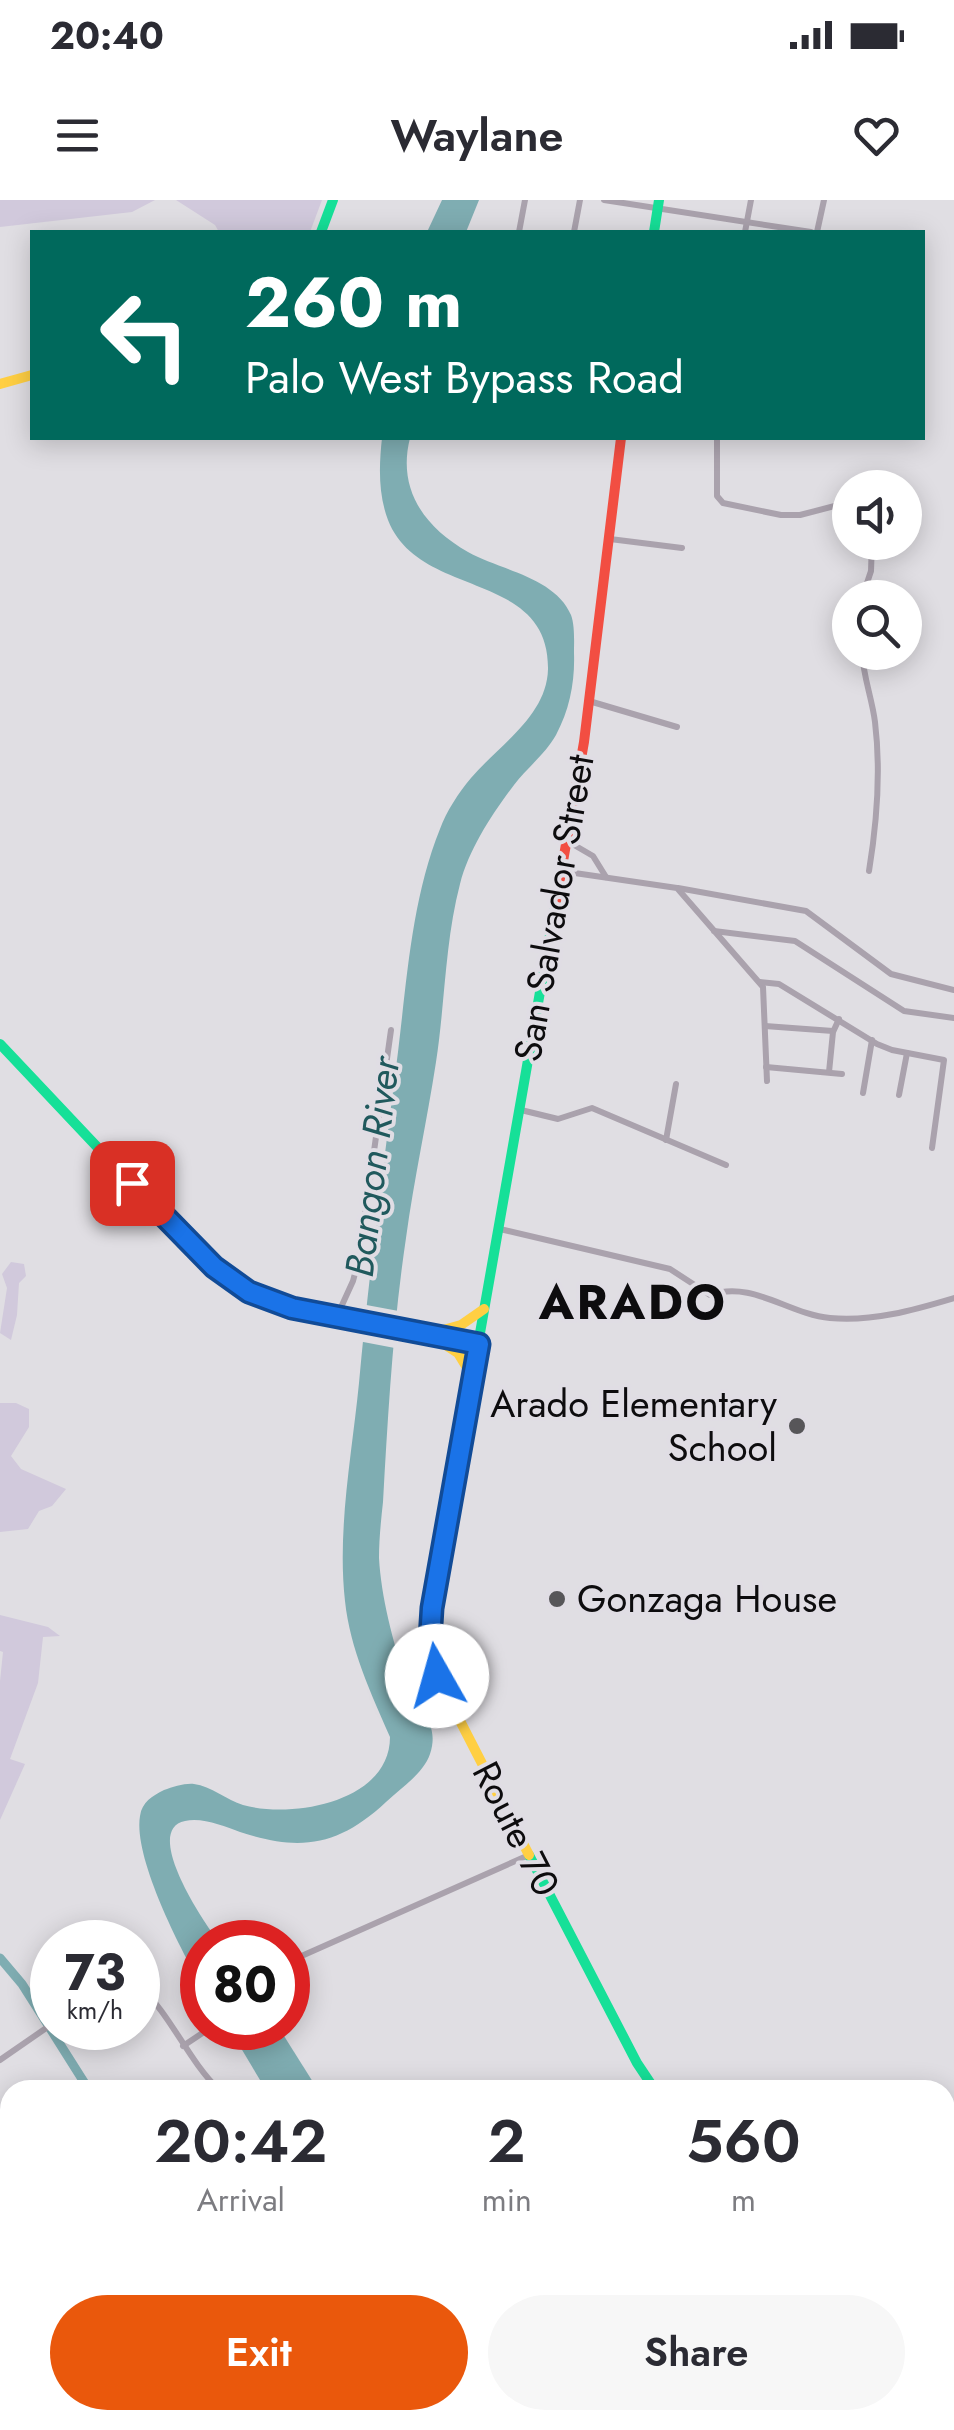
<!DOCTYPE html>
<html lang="en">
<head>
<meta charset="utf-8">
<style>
	body { margin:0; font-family:Jost,sans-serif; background:#f7f7f7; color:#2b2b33; height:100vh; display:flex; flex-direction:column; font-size:38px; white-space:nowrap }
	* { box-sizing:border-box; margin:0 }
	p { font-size:32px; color:#7c7c81 }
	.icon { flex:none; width:55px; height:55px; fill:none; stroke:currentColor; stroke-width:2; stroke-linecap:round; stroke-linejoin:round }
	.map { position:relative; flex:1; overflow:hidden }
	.sheet { position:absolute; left:0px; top:1880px; width:955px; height:350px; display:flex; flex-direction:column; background:#fff; border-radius:30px 30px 0 0; box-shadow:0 5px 25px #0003 }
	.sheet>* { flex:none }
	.hud { position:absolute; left:30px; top:30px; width:895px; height:210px; border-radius:0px; box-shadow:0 5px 25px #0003; background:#00695c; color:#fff; overflow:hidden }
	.buttons { position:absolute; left:832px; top:270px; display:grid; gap:20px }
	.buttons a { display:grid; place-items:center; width:90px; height:90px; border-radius:50%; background:#fff; box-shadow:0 5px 25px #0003; font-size:50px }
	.speed { position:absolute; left:30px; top:1720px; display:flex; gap:20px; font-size:50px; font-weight:700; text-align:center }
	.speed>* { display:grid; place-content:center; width:130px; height:130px; border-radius:50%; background:#fff; box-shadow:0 5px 25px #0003; line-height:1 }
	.speed small { font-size:25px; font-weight:400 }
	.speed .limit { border:15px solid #d22; background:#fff; color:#111 }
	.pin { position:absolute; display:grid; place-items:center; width:85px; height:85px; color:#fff; margin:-42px; border-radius:20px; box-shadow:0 5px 15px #0006 }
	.me { position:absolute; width:110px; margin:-55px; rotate:353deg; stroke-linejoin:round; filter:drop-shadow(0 0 8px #0008) }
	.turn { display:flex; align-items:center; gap:35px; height:210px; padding:0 50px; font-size:45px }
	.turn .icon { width:130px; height:130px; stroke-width:2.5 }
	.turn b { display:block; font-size:70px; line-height:85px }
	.eta { display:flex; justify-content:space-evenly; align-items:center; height:170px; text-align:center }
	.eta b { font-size:60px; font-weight:600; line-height:70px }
	.primary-button { display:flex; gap:20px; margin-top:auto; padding:20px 50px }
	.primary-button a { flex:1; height:115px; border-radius:60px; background:#ea580c; color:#fff; font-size:40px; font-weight:600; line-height:115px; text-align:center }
	.primary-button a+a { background:#f7f7f7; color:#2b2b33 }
	.status { display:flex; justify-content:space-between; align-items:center; height:70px; padding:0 50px; background:#fff; direction:ltr }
	.status svg { height:28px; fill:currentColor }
	header { display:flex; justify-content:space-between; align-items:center; height:130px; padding:0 50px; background:#fff; font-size:45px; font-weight:600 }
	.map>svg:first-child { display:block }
</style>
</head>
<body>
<div class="status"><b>20:40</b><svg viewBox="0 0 49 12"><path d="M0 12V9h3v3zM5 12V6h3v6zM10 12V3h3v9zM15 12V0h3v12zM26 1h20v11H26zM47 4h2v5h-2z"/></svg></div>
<header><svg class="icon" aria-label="menu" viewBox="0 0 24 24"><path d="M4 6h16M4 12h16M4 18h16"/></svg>Waylane<svg class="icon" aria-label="heart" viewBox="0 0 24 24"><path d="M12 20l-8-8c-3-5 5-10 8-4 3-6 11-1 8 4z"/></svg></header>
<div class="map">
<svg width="954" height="2230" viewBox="0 0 954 2230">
	<rect width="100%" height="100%" fill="#e0dee3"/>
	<!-- green -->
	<g fill="#d1c9dc">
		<path d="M0,0H155L132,12L0,27Z"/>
		<path d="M176,0H322L310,32H219L215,25Z"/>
		<path d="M11,1062L24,1064L26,1076L19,1083L17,1115L11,1140L0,1133L7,1088L2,1074Z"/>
		<path d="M0,1203H16L29,1209V1227L11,1256L21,1269L66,1289L52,1306L39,1311L28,1329L0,1332Z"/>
		<path d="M0,1415L48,1427L60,1436L43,1437L38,1483L10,1559L25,1564L0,1620V1481L3,1452L0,1451Z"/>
		<path d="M63,2220H138L131,2230H64Z"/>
	</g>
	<!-- water -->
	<g fill="#7fadb2">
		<path d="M442,0H479L466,32H427Z"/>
		<path d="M382,238H410C397,289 424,327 468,352C500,370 555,377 571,415C575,426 574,442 574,453C575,481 570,509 556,535C546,553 527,568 514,585C492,614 469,649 460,684C445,741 445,804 436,862C427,921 414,979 406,1038C393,1125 388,1214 383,1302C381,1320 379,1340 379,1358C381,1396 393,1442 405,1478C415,1508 441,1521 430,1554C423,1574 401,1588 386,1602C339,1646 300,1652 240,1632C224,1626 202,1617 185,1621C141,1630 206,1726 219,1742H202V1786C181,1751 133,1657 140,1616C142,1602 152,1596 164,1590C173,1587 185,1583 194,1584C211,1586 227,1600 243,1605C292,1619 390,1602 390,1537C371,1493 350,1449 345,1401C337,1330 352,1254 359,1183C369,1072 384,962 398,852C407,778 412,698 440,629C446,612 459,592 471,578C499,545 547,516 548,469C549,369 419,400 388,320C378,294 379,265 382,238Z"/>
		<path d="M229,1828H279L318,1890H266Z"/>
		<path d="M792,2220H834L840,2230H798Z"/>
	</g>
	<!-- pier -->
	<path fill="#e0dee3" d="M361,1104L404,1112L400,1149L358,1141Z"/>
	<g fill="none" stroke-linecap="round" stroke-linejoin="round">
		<!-- canal -->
		<g stroke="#7fadb2" stroke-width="9">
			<path d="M0,1758L22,1784L89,1890"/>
			<path d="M457,2220L459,2230"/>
		</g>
		<!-- street -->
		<g stroke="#aaa2ad" stroke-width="6">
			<path d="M604,0L811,32"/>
			<path d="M519,32L525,0"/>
			<path d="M574,32L580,0"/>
			<path d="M745,32L751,0"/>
			<path d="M817,32L824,0"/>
			<path d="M717,238V296L723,303L781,315H800L850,302"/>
			<path d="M610,339L682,348"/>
			<path d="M862,398L871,371L872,342"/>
			<path d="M862,452C863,476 872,498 875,522C881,571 877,622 869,671"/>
			<path d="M589,501L677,527"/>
			<path d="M569,642L593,656L606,677"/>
			<path d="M561,671L677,688L763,787L767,881"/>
			<path d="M678,688L806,711L891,774L954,790"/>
			<path d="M714,731L795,741L904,811L954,818"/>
			<path d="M760,782L779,784L877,844L892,850L944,860L932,948"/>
			<path d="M765,826L833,831"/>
			<path d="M766,867L842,874"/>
			<path d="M829,872L833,832L839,819"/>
			<path d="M863,893L872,840"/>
			<path d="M899,895L907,853"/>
			<path d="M521,910L558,919L592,908L726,965"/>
			<path d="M666,940L676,884"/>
			<path d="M500,1029L670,1069L710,1095C752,1080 788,1114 830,1118C872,1122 914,1110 954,1098"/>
			<path d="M337,1116L353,1081L359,1058L391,830"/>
			<path d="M288,1762L529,1655"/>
			<path d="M138,1785C171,1814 187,1859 219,1890"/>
			<path d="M183,1846L204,1832"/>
			<path d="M0,1860L52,1824"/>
			<path d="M0,1927L10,1926"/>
			<path d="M0,2187L10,2188"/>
		</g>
		<!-- fast -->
		<g stroke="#16e098" stroke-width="10">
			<path d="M321,32L333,0"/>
			<path d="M654,32L659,0"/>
			<path d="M0,844L184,1039L214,1067L249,1092L292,1108L479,1143"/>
			<path d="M464,1224L556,701"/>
			<path d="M529,1655L637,1863L655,1890"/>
		</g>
		<!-- slow -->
		<g stroke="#ffcf43" stroke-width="10">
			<path d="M0,184L32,175"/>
			<path d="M429,1134L461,1125L484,1109"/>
			<path d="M429,1134L458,1153L472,1176"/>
			<path d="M464,1224L432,1408L431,1440L437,1476L529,1655"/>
		</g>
		<!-- jam -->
		<g stroke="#f24e42" stroke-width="10">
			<path d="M556,701L584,542L621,238"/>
			<path d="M857,2220L862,2230"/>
		</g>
	</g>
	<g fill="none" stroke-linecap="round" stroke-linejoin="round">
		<defs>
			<path id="route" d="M132,983L214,1067L249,1092L292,1108L479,1144L432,1408L430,1440L437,1476"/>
		</defs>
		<!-- route casing -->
		<use href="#route" stroke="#114b97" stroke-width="25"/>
		<!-- route -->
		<use href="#route" stroke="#1a73e8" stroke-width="18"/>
	</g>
	<!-- markers -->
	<g fill="#575659" stroke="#e0dde4" stroke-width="4">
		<circle cx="797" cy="1226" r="10"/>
		<circle cx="557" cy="1399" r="10"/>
	</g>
	<g text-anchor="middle" stroke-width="8" stroke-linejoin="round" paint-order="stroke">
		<!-- street labels -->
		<g font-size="38" fill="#0d0c0e" stroke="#e0dde4">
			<text transform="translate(554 708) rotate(-80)" y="13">San Salvador Street</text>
			<text transform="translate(516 1629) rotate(63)" y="13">Route 70</text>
		</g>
		<!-- poi labels -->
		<g font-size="38" fill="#0d0c0e" stroke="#e0dde4" text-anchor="end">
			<text x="777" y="1217">Arado Elementary<tspan x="777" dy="44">School</tspan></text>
			<text x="577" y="1412" text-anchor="start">Gonzaga House</text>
		</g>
		<!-- water labels -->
		<g font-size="40" font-style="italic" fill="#20595d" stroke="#e0dde4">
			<text transform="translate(372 967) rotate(-83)" y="14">Bangon River</text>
		</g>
		<!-- district labels -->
		<g font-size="48" font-weight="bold" letter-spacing="2.5" fill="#0d0c0e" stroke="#e0dde4">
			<text x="633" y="1119">ARADO</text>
		</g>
	</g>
</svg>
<div class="buttons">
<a><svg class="icon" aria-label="sound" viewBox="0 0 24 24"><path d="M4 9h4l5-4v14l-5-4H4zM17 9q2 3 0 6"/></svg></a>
<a><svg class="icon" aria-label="search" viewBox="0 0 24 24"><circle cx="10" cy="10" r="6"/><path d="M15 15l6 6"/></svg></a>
</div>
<div class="speed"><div>73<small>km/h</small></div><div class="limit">80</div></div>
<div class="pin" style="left:132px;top:983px;background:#d93025"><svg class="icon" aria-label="arrive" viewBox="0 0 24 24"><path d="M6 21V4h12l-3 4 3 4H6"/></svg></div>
<svg class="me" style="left:437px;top:1476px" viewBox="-20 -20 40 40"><circle r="19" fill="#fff"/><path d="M0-13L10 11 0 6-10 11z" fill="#1a73e8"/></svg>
<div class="hud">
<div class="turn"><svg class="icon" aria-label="left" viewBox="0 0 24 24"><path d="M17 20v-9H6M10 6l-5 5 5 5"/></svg><div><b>260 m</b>Palo West Bypass Road</div></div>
</div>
<section class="sheet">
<div class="eta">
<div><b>20:42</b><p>Arrival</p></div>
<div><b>2</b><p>min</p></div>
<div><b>560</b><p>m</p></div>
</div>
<div class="primary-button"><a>Exit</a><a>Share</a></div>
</section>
</div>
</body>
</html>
